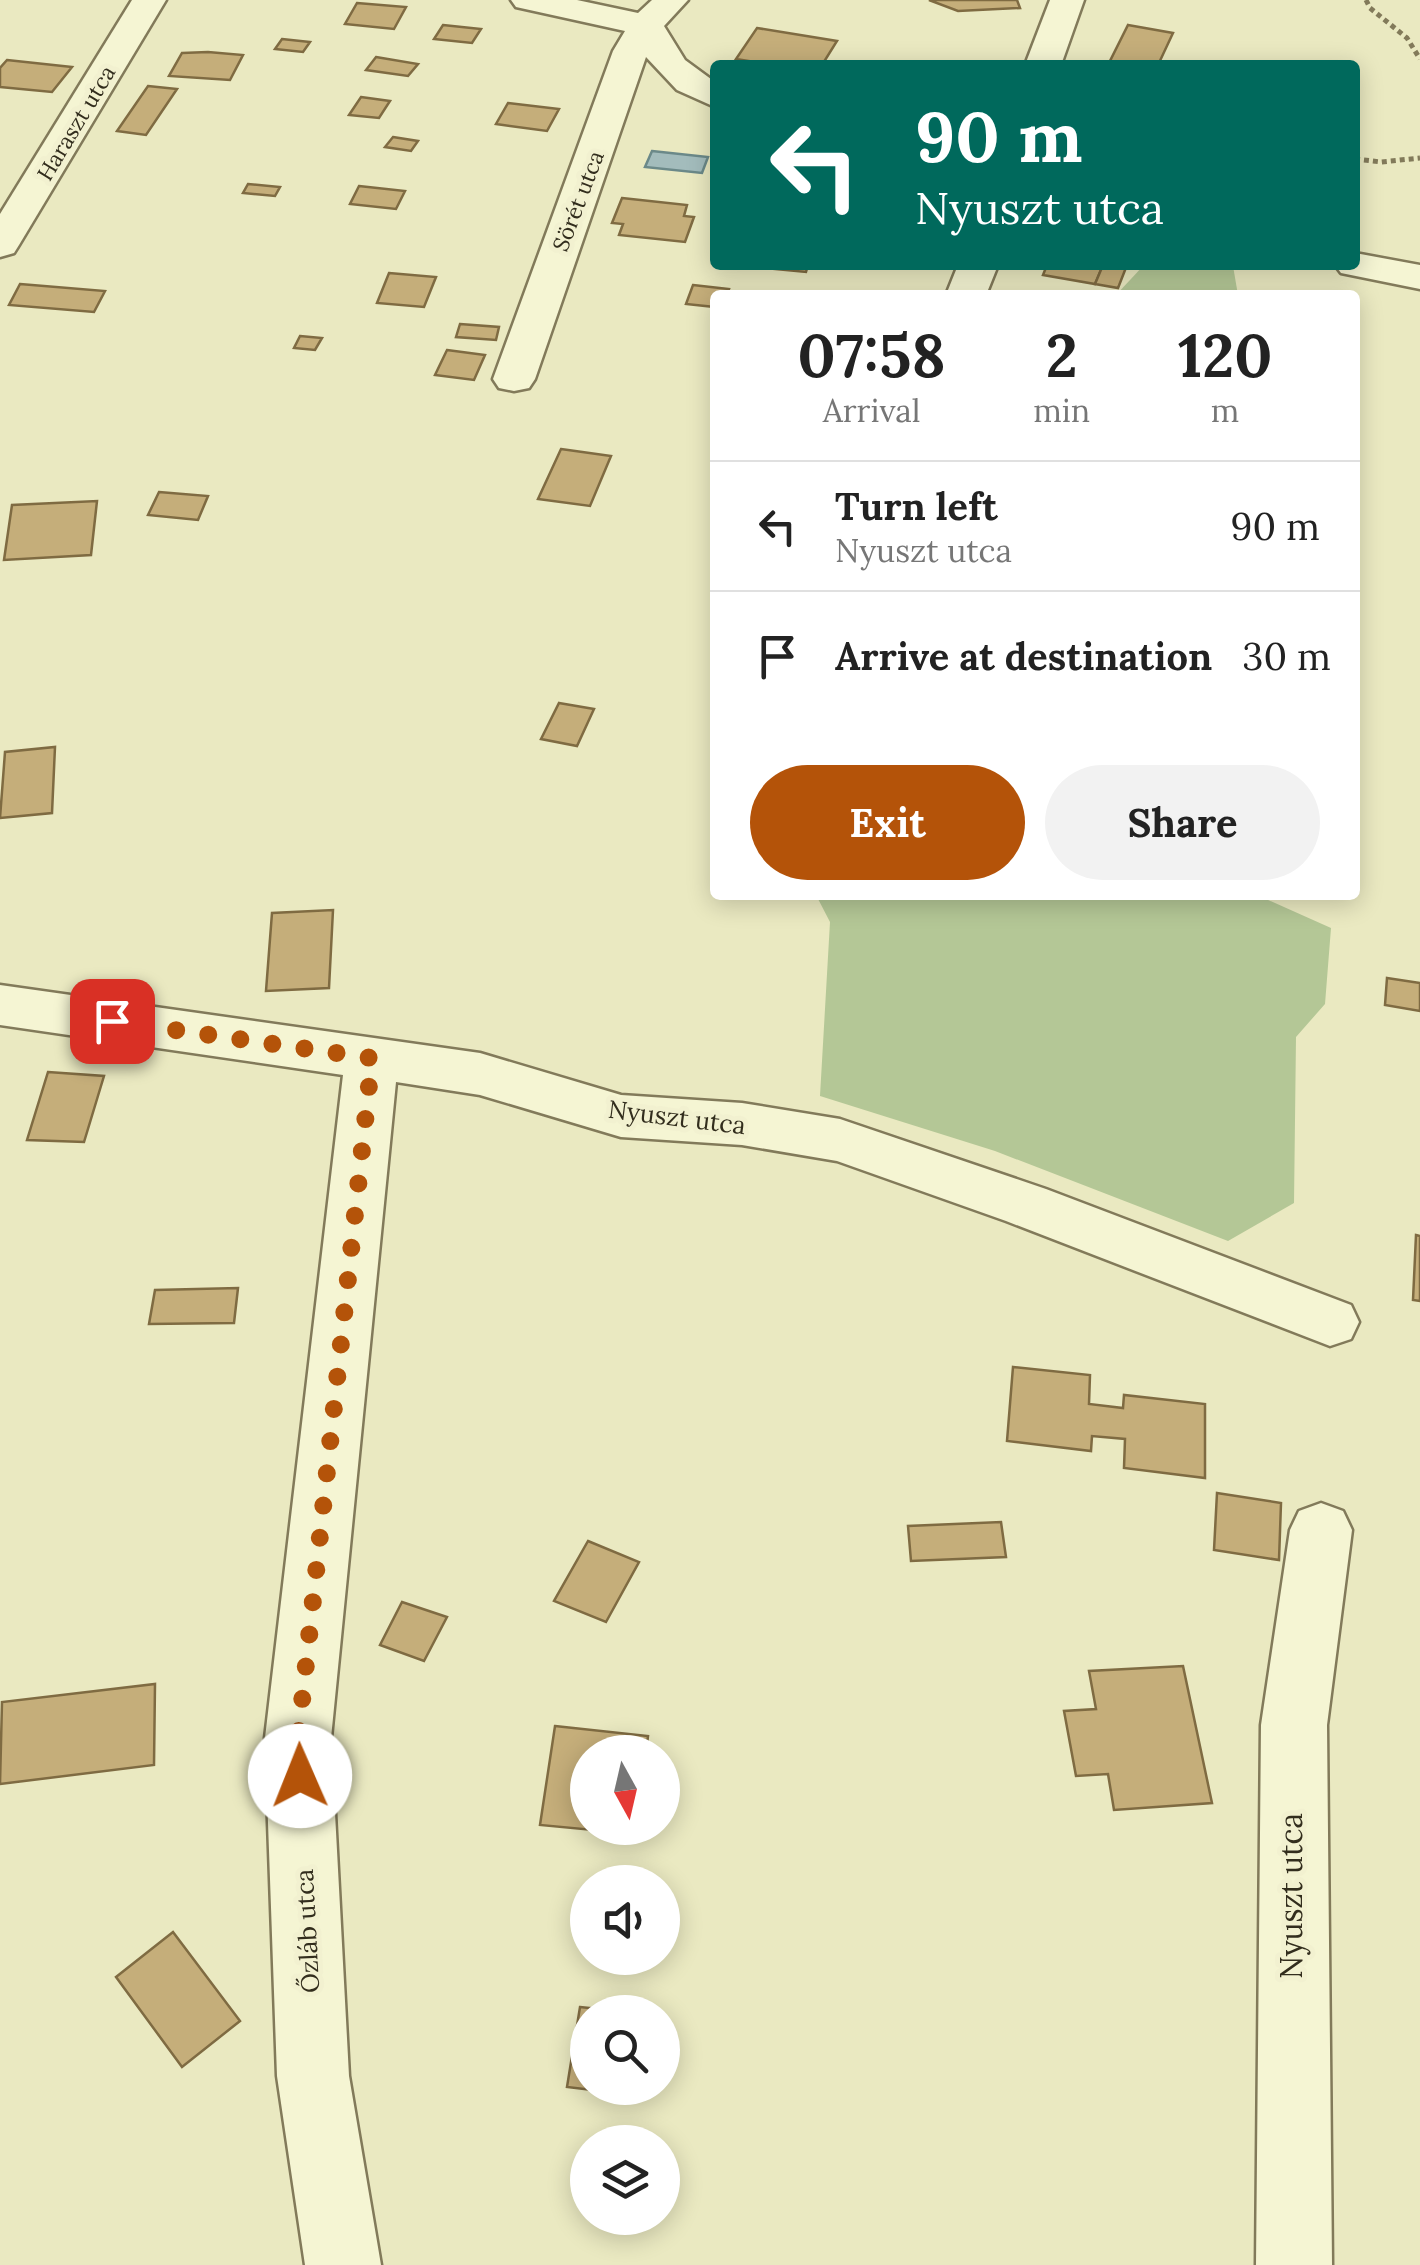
<!DOCTYPE html>
<html lang="en">
<head>
<meta charset="utf-8">
<style>
	body { margin:0; font-family:Lora,serif; background:#f2f2f2; color:#222; height:100vh; display:flex; flex-direction:column; font-size:38px; white-space:nowrap }
	* { box-sizing:border-box; margin:0 }
	p { font-size:32px; color:#767676 }
	.icon { flex:none; width:55px; height:55px; fill:none; stroke:currentColor; stroke-width:2; stroke-linecap:round; stroke-linejoin:round }
	.map { position:relative; flex:1; overflow:hidden }
	.panel { position:absolute; left:710px; top:290px; width:650px; height:610px; display:flex; flex-direction:column; background:#fff; border-radius:10px; box-shadow:0 5px 25px #0003 }
	.panel>* { flex:none }
	.top-card { position:absolute; left:710px; top:60px; width:650px; height:210px; border-radius:10px; box-shadow:0 5px 25px #0003; background:#00695c; color:#fff; overflow:hidden }
	.needle { width:65px; rotate:172deg }
	.fabs { position:absolute; left:570px; top:1735px; display:grid; gap:20px }
	.fabs a { display:grid; place-items:center; width:110px; height:110px; border-radius:50%; background:#fff; box-shadow:0 5px 25px #0003; font-size:50px }
	.pin { position:absolute; display:grid; place-items:center; width:85px; height:85px; color:#fff; margin:-42px; border-radius:20px; box-shadow:0 5px 15px #0006 }
	.me { position:absolute; width:110px; margin:-55px; rotate:359deg; stroke-linejoin:round; filter:drop-shadow(0 0 8px #0008) }
	.turn { display:flex; align-items:center; gap:35px; height:210px; padding:0 40px; font-size:45px }
	.turn .icon { width:130px; height:130px; stroke-width:2.5 }
	.turn b { display:block; font-size:70px; line-height:85px }
	.eta { display:flex; justify-content:space-evenly; align-items:center; height:170px; text-align:center }
	.eta b { font-size:60px; font-weight:700; line-height:70px }
	.cta { display:flex; gap:20px; margin-top:auto; padding:20px 40px }
	.cta a { flex:1; height:115px; border-radius:60px; background:#b45309; color:#fff; font-size:40px; font-weight:700; line-height:115px; text-align:center }
	.cta a+a { background:#f2f2f2; color:#222 }
	ul { padding:0; list-style:none }
	li { display:flex; align-items:center; gap:30px; height:130px; padding:0 40px; border-top:2px solid #e0e0e0 }
	li div { flex:1 }
	li b { display:block; font-size:38px }
	li em { font-style:normal }
	.map>svg:first-child { display:block }
</style>
</head>
<body>
<div class="map">
<svg width="1420" height="2265" viewBox="0 0 1420 2265">
	<rect width="100%" height="100%" fill="#eae9c1"/>
	<!-- green -->
	<g fill="#b4c796">
		<path d="M1144,265L1233,266L1238,295H1116Z"/>
		<path d="M816,895H1257L1331,928L1325,1004L1296,1037L1294,1203L1228,1241L995,1151L820,1096L830,922Z"/>
	</g>
	<!-- water -->
	<path fill="#a3bcbc" stroke="#6b8989" stroke-width="2.5" d="M652,151L708,157L702,173L645,167Z"/>
	<!-- building -->
	<g fill="#c5ae7a" stroke="#7f6b42" stroke-width="2.5">
		<path d="M929,0H1017L1020,8L958,11Z"/>
		<path d="M357,3L406,7L394,29L345,24Z"/>
		<path d="M443,25L481,29L472,43L434,39Z"/>
		<path d="M1128,25L1173,33L1158,65L1110,61Z"/>
		<path d="M757,28L837,41L822,65H774L736,59Z"/>
		<path d="M282,39L310,42L303,52L275,49Z"/>
		<path d="M182,53L208,52L243,55L230,80L169,76Z"/>
		<path d="M376,57L418,64L408,76L366,70Z"/>
		<path d="M7,60L72,67L52,92L0,87V68Z"/>
		<path d="M148,86L177,89L146,135L117,131Z"/>
		<path d="M361,97L390,101L379,118L349,115Z"/>
		<path d="M508,103L559,109L547,131L496,124Z"/>
		<path d="M393,137L418,141L411,151L385,147Z"/>
		<path d="M248,184L280,187L275,196L243,193Z"/>
		<path d="M359,186L405,191L396,209L350,204Z"/>
		<path d="M622,198L687,205L684,216L694,217L685,242L619,235L623,224L612,223Z"/>
		<path d="M732,265H808L806,272Z"/>
		<path d="M1047,265H1103L1095,284L1043,275Z"/>
		<path d="M1103,265H1127L1118,288L1095,284Z"/>
		<path d="M389,273L436,277L424,307L377,303Z"/>
		<path d="M20,284L105,291L94,312L9,305Z"/>
		<path d="M693,285L729,289L727,295H715V307L686,304Z"/>
		<path d="M460,324L499,327L496,340L456,337Z"/>
		<path d="M300,336L322,338L315,350L294,348Z"/>
		<path d="M447,350L485,355L474,380L435,375Z"/>
		<path d="M561,449L611,456L590,506L538,499Z"/>
		<path d="M159,492L208,496L198,520L148,515Z"/>
		<path d="M97,501L91,555L4,560L12,505Z"/>
		<path d="M559,703L594,709L577,746L541,739Z"/>
		<path d="M55,747L52,813L0,818L5,752Z"/>
		<path d="M333,910L329,988L266,991L272,913Z"/>
		<path d="M1387,978L1420,983V1011L1385,1005Z"/>
		<path d="M48,1072L104,1076L84,1142L27,1140Z"/>
		<path d="M1416,1235L1420,1236V1301L1413,1300Z"/>
		<path d="M238,1288L234,1323L149,1324L155,1290Z"/>
		<path d="M1013,1367L1090,1375L1089,1404L1123,1408L1124,1395L1205,1404V1478L1124,1468L1125,1439L1092,1436L1091,1451L1007,1441Z"/>
		<path d="M1217,1493L1281,1503L1279,1560L1214,1550Z"/>
		<path d="M1001,1522L1006,1557L911,1561L908,1526Z"/>
		<path d="M588,1541L639,1562L606,1622L554,1601Z"/>
		<path d="M402,1602L447,1617L424,1661L380,1645Z"/>
		<path d="M1183,1666L1212,1803L1114,1810L1108,1774L1076,1776L1064,1711L1096,1709L1089,1671Z"/>
		<path d="M155,1684L154,1765L0,1784L2,1702Z"/>
		<path d="M555,1726L648,1736L646,1752H588V1828H636L635,1834L540,1825Z"/>
		<path d="M173,1932L240,2021L182,2067L116,1977Z"/>
		<path d="M580,2007L627,2012H588V2088H627L626,2094L567,2087Z"/>
	</g>
	<g fill="none" stroke-linecap="round" stroke-linejoin="round">
		<defs>
			<g id="street">
				<path d="M132,0H166L19,245L14,253L0,257V214Z"/>
				<path d="M511,0H577L638,13L652,0H688L664,26L685,60L715,82V107L677,90L646,57L535,379L529,388L514,391L499,388L493,379L613,51L625,31L516,7Z"/>
				<path d="M1050,0H1084L1061,65H1025Z"/>
				<path d="M1355,253L1420,265V289L1341,273L1335,265H1355Z"/>
				<path d="M958,265H998L986,295H946Z"/>
				<path d="M0,985L480,1053L621,1095L742,1103L840,1119L1046,1189L1351,1305L1359,1322L1351,1339L1330,1346L1006,1221L837,1161L742,1145L621,1137L480,1095L396,1082L331,1738L349,2076L381,2265H305L277,2076L265,1738L343,1075L0,1025Z"/>
				<path d="M1321,1503L1343,1511L1352,1530L1327,1725L1332,2265H1256L1261,1725L1290,1530L1299,1511Z"/>
			</g>
		</defs>
		<!-- street casing -->
		<use href="#street" stroke="#827a5a" stroke-width="5"/>
		<!-- path -->
		<g stroke="#827a5a" stroke-width="5" stroke-dasharray="5 4" stroke-linecap="butt">
			<path d="M1366,0L1370,8L1407,38L1420,59"/>
			<path d="M1355,159L1381,162L1420,158"/>
		</g>
		<!-- street -->
		<use href="#street" fill="#f5f5d3" fill-rule="evenodd"/>
	</g>
	<g fill="none" stroke-linecap="round" stroke-linejoin="round">
		<!-- route -->
		<path stroke="#b45309" stroke-width="18" stroke-dasharray="0 32.4" d="M112,1021L372,1058L298,1738L300,1776"/>
	</g>
	<g text-anchor="middle" stroke-width="10" stroke-linejoin="round" paint-order="stroke">
		<!-- far-street labels -->
		<g font-size="22" fill="#322d1d" stroke="#f2f1d0">
			<text transform="translate(76 123) rotate(-59)" y="8">Haraszt utca</text>
			<text transform="translate(578 201) rotate(-69)" y="8">Sörét utca</text>
		</g>
		<!-- street labels -->
		<g font-size="25" fill="#322d1d" stroke="#f2f1d0">
			<text transform="translate(677 1117) rotate(7)" y="9">Nyuszt utca</text>
			<text transform="translate(307 1931) rotate(-93)" y="9">Őzláb utca</text>
		</g>
		<!-- near-street labels -->
		<g font-size="30" fill="#322d1d" stroke="#f2f1d0">
			<text transform="translate(1292 1896) rotate(-90)" y="10">Nyuszt utca</text>
		</g>
	</g>
</svg>
<div class="fabs">
<a><svg class="needle" viewBox="-14 -14 28 28"><path d="M0-13l5 13h-10z" fill="#e53935"/><path d="M0 13l5-13h-10z" fill="#767676"/></svg></a>
<a><svg class="icon" aria-label="sound" viewBox="0 0 24 24"><path d="M4 9h4l5-4v14l-5-4H4zM17 9q2 3 0 6"/></svg></a>
<a><svg class="icon" aria-label="search" viewBox="0 0 24 24"><circle cx="10" cy="10" r="6"/><path d="M15 15l6 6"/></svg></a>
<a><svg class="icon" aria-label="layers" viewBox="0 0 24 24"><path d="M12 4l9 5-9 5-9-5zM3 14l9 5 9-5"/></svg></a>
</div>
<div class="pin" style="left:112px;top:1021px;background:#d93025"><svg class="icon" aria-label="arrive" viewBox="0 0 24 24"><path d="M6 21V4h12l-3 4 3 4H6"/></svg></div>
<svg class="me" style="left:300px;top:1776px" viewBox="-20 -20 40 40"><circle r="19" fill="#fff"/><path d="M0-13L10 11 0 6-10 11z" fill="#b45309"/></svg>
<div class="top-card">
<div class="turn"><svg class="icon" aria-label="left" viewBox="0 0 24 24"><path d="M17 20v-9H6M10 6l-5 5 5 5"/></svg><div><b>90 m</b>Nyuszt utca</div></div>
</div>
<section class="panel">
<div class="eta">
<div><b>07:58</b><p>Arrival</p></div>
<div><b>2</b><p>min</p></div>
<div><b>120</b><p>m</p></div>
</div>
<ul>
<li><svg class="icon" aria-label="left" viewBox="0 0 24 24"><path d="M17 20v-9H6M10 6l-5 5 5 5"/></svg><div><b>Turn left</b><p>Nyuszt utca</p></div><em>90 m</em></li>
<li><svg class="icon" aria-label="arrive" viewBox="0 0 24 24"><path d="M6 21V4h12l-3 4 3 4H6"/></svg><div><b>Arrive at destination</b></div><em>30 m</em></li>
</ul>
<div class="cta"><a>Exit</a><a>Share</a></div>
</section>
</div>
</body>
</html>
